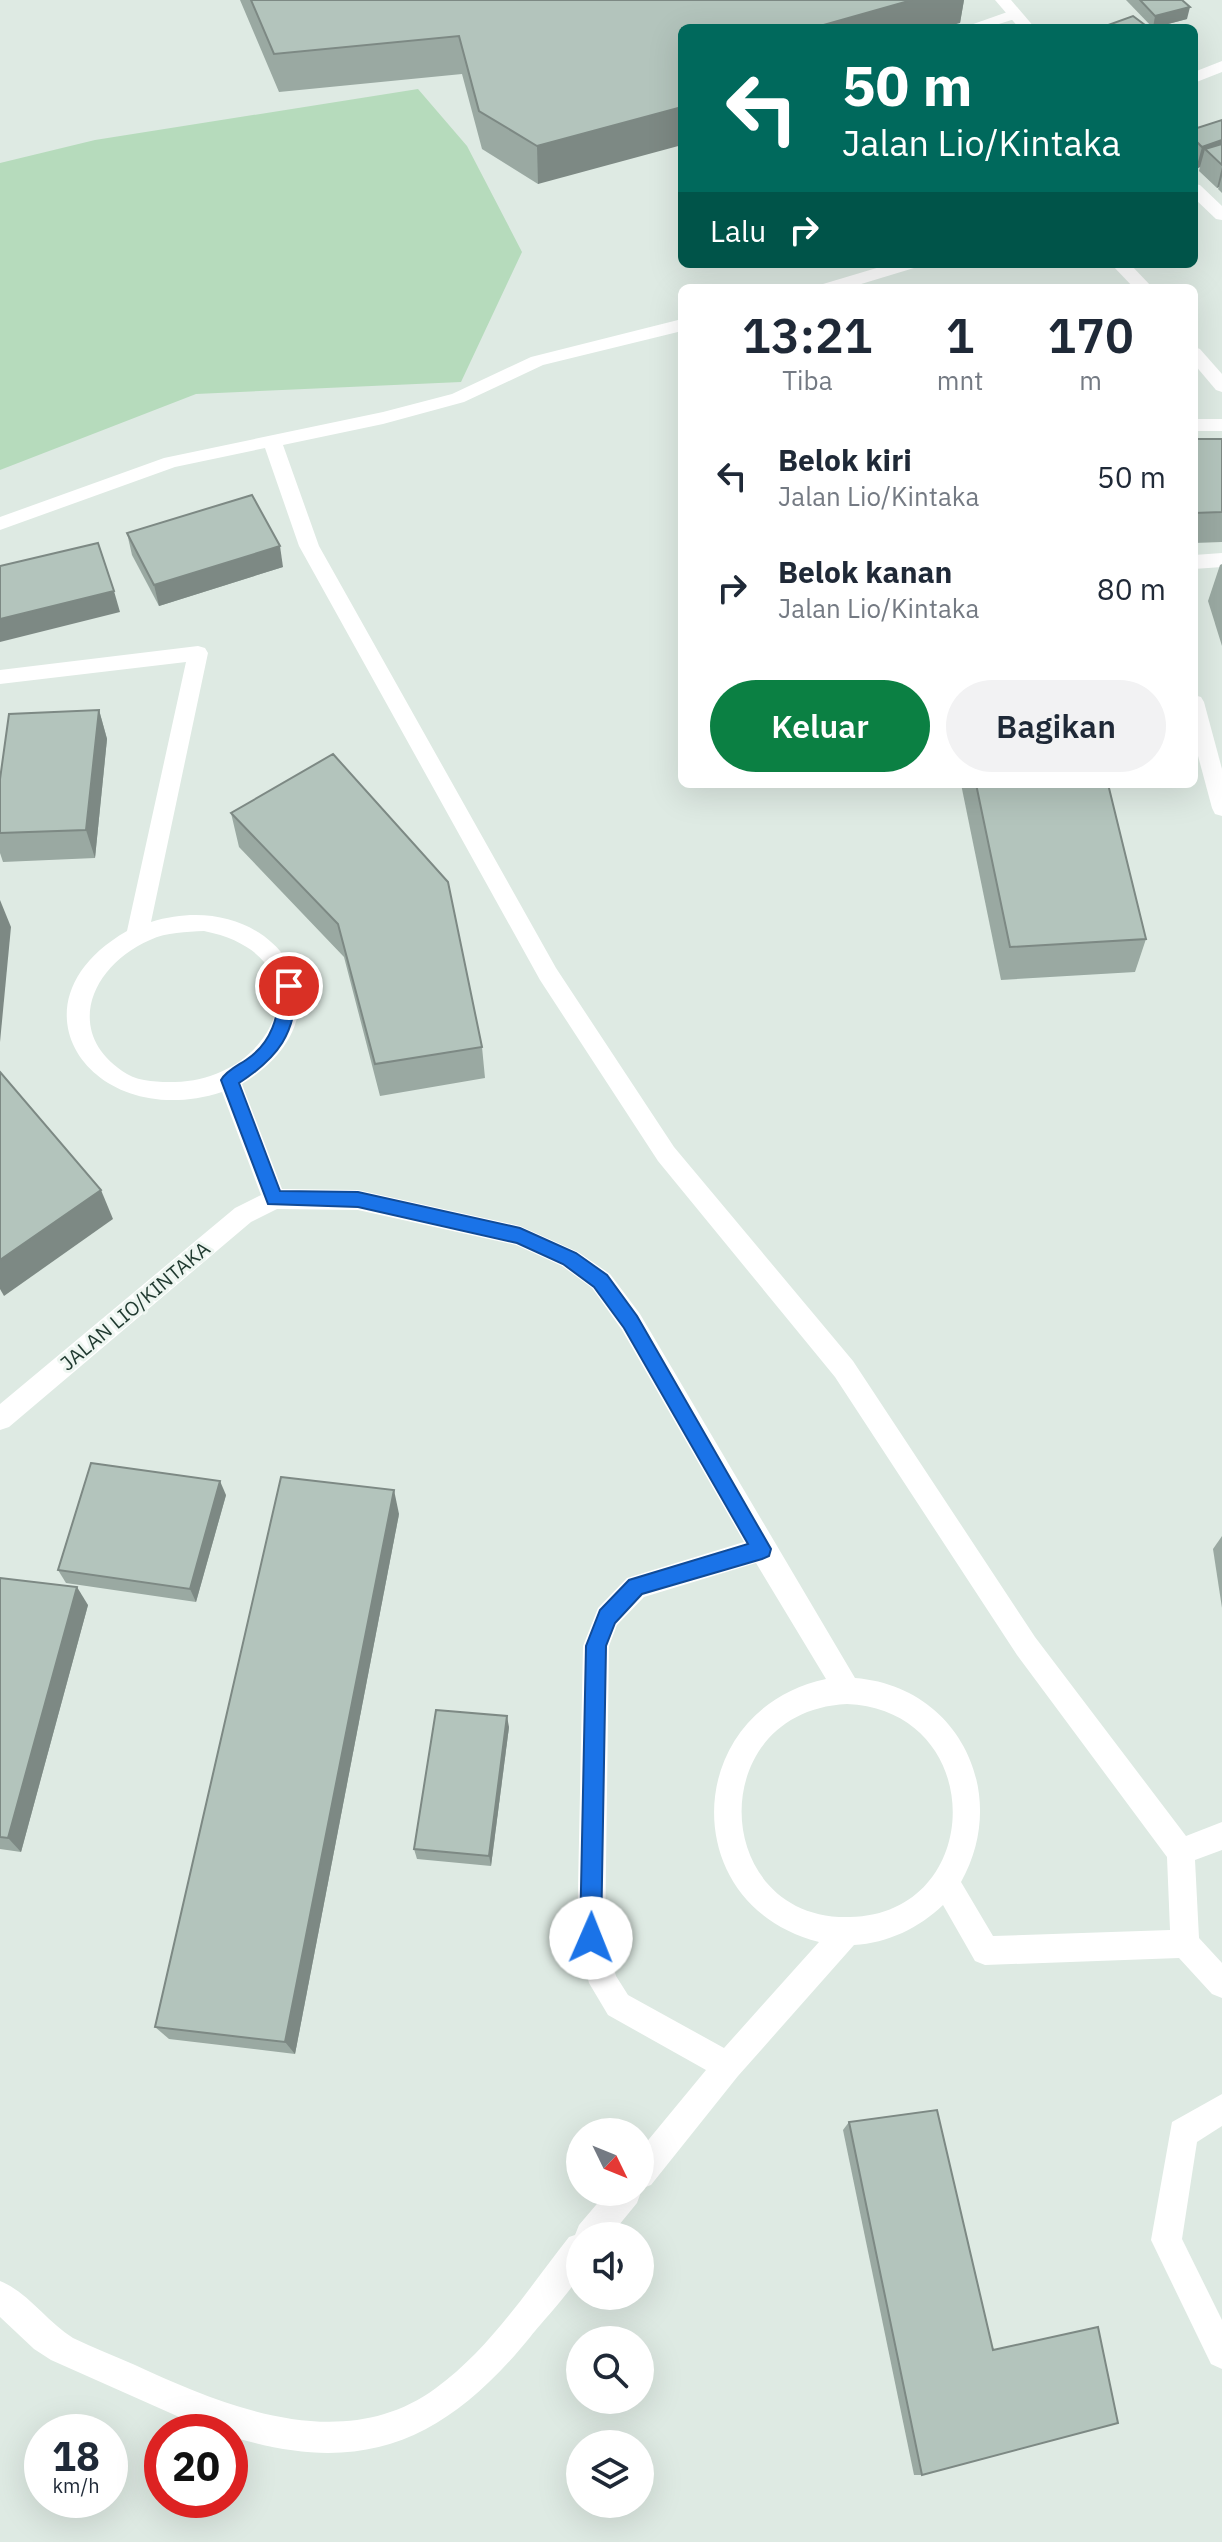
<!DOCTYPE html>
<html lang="id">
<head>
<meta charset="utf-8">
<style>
	body { margin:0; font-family:"IBM Plex Sans",sans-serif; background:#f2f2f3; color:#1f2937; height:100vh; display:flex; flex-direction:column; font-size:30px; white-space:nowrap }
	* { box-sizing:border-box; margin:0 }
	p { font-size:26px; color:#747a83 }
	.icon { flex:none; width:44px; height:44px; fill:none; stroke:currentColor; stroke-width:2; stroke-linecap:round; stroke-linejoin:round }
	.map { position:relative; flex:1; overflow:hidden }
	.details { position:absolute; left:678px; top:284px; width:520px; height:504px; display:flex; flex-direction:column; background:#fff; border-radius:12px; box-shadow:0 8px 32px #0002 }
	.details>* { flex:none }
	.top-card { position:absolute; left:678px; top:24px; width:520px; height:244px; border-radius:12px; box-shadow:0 8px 32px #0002; background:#00695c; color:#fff; overflow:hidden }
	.needle { width:52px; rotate:133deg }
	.tools { position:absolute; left:566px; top:2118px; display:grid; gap:16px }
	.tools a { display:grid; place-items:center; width:88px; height:88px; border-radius:50%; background:#fff; box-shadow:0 8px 32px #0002; font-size:40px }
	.speed { position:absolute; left:24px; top:2414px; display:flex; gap:16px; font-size:40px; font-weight:700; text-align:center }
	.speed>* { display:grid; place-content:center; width:104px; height:104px; border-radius:50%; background:#fff; box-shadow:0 8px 32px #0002; line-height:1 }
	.speed small { font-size:20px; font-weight:400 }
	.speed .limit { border:12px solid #d22; background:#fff; color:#111 }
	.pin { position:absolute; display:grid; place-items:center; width:68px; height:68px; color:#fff; margin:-34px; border:4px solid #fff; border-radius:50%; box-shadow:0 2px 8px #0007 }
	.me { position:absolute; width:88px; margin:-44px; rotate:1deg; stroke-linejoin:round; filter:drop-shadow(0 0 6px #0008) }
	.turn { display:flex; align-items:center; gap:28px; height:168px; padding:0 32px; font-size:36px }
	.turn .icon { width:104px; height:104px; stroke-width:2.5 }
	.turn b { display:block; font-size:56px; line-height:68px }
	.then { display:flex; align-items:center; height:76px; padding:0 32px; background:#0003; gap:16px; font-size:30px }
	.eta { display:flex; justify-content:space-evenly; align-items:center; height:136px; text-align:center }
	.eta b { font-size:48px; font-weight:600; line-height:56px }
	.button { display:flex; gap:16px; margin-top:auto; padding:16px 32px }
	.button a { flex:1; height:92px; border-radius:48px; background:#0b8043; color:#fff; font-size:32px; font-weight:600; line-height:92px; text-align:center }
	.button a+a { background:#f2f2f3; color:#1f2937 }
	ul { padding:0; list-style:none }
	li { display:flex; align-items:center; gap:24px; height:112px; padding:0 32px }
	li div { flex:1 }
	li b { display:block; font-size:30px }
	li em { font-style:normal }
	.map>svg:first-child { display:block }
</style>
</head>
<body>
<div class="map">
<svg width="1222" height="2542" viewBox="0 0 1222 2542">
	<rect width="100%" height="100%" fill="#deeae3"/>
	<!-- green -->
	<path fill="#b6dbbc" d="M418,89L467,146L522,252L461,382L196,394L0,470V163L95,140Z"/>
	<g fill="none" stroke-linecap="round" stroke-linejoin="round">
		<!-- service -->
		<g fill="#fff" fill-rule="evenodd">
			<path d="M1013,10L1018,12V18L986,28H962Z"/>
			<path d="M1222,61V72L1194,83V72Z"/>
			<path d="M890,264H917L914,268L848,288H820L823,284Z"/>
			<path d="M1111,264H1130L1153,288H1134Z"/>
			<path d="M682,319V331L543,365L464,402L383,424L283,445L319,546L556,968L674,1147L853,1361L1035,1637L1186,1836L1222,1822V1850L1195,1860L1199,1938L1222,1963V1998L1212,1994L1179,1958L985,1965L975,1961L943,1905C919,1928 888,1943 854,1945L738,2076L651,2185L640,2189V2150L706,2070L608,2015L589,1983L577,1938L583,1646L598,1608L627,1578L744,1542L622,1330L592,1288L562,1266L516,1245L358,1210L277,1209L251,1222L9,1427L0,1430V1404L235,1208L261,1195L222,1092C92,1134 1,1003 127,931L186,662L0,684V670L198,646L205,648L208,653L151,922C274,884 362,1011 242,1084L282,1189L358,1190L520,1226L578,1252L610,1274L640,1314L855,1678C958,1686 1011,1793 961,1882L993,1936L1170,1930L1167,1857L1017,1655L835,1377L658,1161L540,980L299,546L265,448L175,467L0,530V517L164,458L383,412L452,394L531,357ZM204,931C328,956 278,1079 175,1082C159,1082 141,1082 127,1074C62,1034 90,966 150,940C167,932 186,932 204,931ZM756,1563L826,1679C681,1710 675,1906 819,1942L724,2048L628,1995L616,1976L605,1938L609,1646L617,1625L644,1597ZM847,1704C988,1710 987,1914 850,1917C710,1921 702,1711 847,1704Z"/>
			<path d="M1194,347L1200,349L1222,374V392L1216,390L1194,364Z"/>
			<rect x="1194" y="419" width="28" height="12"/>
			<path d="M1222,553V567L1194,569V555Z"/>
			<path d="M1194,695L1201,697L1204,702L1222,769V816L1215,814L1212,808L1194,741Z"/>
			<path d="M1222,2094V2126L1197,2142L1182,2239L1222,2320V2369L1211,2364L1151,2240L1172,2122Z"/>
			<path d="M640,2189L641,2192L637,2203L610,2236H580C580,2246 583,2263 580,2273C575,2287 542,2322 531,2336C446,2441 363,2478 230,2436V2432H218L195,2424L51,2360L34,2349L0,2317V2281C28,2292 47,2322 73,2338C94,2348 115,2356 135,2365C226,2407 344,2456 436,2388C490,2349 528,2289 569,2237L575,2235L579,2225L607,2192H640Z"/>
		</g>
		<!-- minor -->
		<g fill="#fff" fill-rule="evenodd">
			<path d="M995,0H1011L1035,28H1019Z"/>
			<path d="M1194,184L1200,185L1222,206V220L1216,219L1194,198Z"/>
		</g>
	</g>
	<!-- wall -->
	<g fill="#9aa9a2">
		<path d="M240,0H964L960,23L682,28L538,184L482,149L462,74L279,92Z"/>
		<path d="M1126,0H1182L1187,19L1153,28Z"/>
		<path d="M1222,120V193L1218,189L1219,187L1217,188L1199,171L1200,167L1196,169L1194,166V129Z"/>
		<path d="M1194,439H1222V542L1194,543Z"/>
		<path d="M127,533L283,567L159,606L132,555Z"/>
		<path d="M1222,564V646L1208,601L1220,565Z"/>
		<path d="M99,710L107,739L95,858L3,862L0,853V779Z"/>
		<path d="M961,784H1108L1146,939L1135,972L1001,980Z"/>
		<path d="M231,813L482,1047L485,1078L380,1096L344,957L239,847Z"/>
		<path d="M226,1495L196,1602L66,1583L58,1570Z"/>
		<path d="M399,1514L295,2054L169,2039L155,2027Z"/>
		<path d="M1222,1536V1608L1213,1549Z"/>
		<path d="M0,1578L88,1605L21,1852L0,1849Z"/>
		<path d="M509,1727L491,1866L417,1859L414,1849Z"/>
		<path d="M849,2122L993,2350L922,2475H914L843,2130Z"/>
	</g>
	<!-- shaded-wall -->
	<g fill="#7d8984">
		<path d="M912,0H964L960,23L942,28H813Z"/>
		<path d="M1190,7L1187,19L1153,28L1155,16Z"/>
		<path d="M682,107V145L538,184L537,146Z"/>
		<path d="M1222,140V160L1205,149L1200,167L1196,169L1202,147Z"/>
		<path d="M1222,167V176L1219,187L1217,188Z"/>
		<path d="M280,546L283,567L159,606L154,585Z"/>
		<path d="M114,591L120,612L0,642V619Z"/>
		<path d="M99,710L107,739L95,858L86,830Z"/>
		<path d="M0,900L11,927L0,1042Z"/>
		<path d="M101,1190L113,1219L4,1296L0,1289V1260Z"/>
		<path d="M220,1481L226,1495L196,1602L190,1589Z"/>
		<path d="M394,1490L399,1514L295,2054L285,2042Z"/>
		<path d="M77,1587L88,1605L21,1852L8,1838Z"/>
		<path d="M507,1716L509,1727L491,1866L489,1856Z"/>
	</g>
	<!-- building -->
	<g fill="#b3c4bc" stroke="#7d8984" stroke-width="2">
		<path d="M251,0H912L813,28H682V107L537,146L479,111L459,36L274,54Z"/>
		<path d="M1140,0H1182L1190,7L1155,16Z"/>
		<path d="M1133,16L1149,28H1100Z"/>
		<path d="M1222,120V140L1202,147L1194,139V129Z"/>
		<path d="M1222,144V165L1205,149Z"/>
		<path d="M1194,439H1222V512L1194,513Z"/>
		<path d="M252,495L280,546L154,585L127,533Z"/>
		<path d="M98,543L114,591L0,619V566Z"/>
		<path d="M99,710L86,830L0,833V779L9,714Z"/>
		<path d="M333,754L448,882L482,1047L375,1064L338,924L231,813Z"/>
		<path d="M976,784H1108L1146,939L1010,947Z"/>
		<path d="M0,1072L101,1190L0,1260Z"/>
		<path d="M91,1463L220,1481L190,1589L58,1570Z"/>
		<path d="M281,1477L394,1490L285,2042L155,2027Z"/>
		<path d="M0,1578L77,1587L8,1838L0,1837Z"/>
		<path d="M436,1710L507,1716L489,1856L414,1849Z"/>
		<path d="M937,2110L993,2350L1098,2327L1118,2423L922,2475L849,2122Z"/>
	</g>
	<!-- route -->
	<path fill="#1a73e8" stroke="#114b97" stroke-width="2" d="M289,980L297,986C295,1034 279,1057 239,1083L280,1191L358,1192L520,1228L576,1253L607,1275L637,1316L771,1549L769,1556L762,1559L642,1594L615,1623L606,1646L601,1938L598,1946L591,1949L583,1946L580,1938L586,1646L600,1610L629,1580L748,1544L624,1328L594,1287L563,1264L517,1243L358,1207L268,1204L221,1080C226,1071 237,1066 246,1060C272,1043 279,1016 280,986Z"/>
	<g text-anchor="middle" stroke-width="6" stroke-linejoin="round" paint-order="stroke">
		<!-- street labels -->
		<g font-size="20" fill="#1f392f" stroke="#eef6f1">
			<text transform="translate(135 1306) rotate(-40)" y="7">JALAN LIO/KINTAKA</text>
		</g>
	</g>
</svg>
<div class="tools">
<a><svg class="needle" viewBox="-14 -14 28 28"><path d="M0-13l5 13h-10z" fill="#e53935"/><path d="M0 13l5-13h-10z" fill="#747a83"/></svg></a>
<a><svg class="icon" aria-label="sound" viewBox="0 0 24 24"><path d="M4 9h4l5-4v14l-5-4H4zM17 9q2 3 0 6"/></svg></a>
<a><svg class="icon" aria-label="search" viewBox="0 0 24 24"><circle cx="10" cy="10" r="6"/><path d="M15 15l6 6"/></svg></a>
<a><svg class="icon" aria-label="layers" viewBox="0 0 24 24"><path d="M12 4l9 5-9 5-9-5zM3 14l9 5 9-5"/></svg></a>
</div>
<div class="speed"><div>18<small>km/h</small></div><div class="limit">20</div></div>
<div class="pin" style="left:289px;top:986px;background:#d93025"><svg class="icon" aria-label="arrive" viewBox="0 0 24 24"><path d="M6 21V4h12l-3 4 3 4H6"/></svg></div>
<svg class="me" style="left:591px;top:1938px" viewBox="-20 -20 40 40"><circle r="19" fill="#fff"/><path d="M0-13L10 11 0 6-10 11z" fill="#1a73e8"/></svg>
<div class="top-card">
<div class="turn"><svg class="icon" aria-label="left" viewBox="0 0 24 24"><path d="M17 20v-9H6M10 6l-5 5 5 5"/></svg><div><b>50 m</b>Jalan Lio/Kintaka</div></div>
<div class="then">Lalu<svg class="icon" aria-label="right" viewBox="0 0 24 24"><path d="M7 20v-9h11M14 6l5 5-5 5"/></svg></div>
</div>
<section class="details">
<div class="eta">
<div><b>13:21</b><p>Tiba</p></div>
<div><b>1</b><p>mnt</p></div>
<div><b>170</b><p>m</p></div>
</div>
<ul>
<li><svg class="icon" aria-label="left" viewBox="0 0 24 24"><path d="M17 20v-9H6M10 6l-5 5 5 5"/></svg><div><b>Belok kiri</b><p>Jalan Lio/Kintaka</p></div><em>50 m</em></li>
<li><svg class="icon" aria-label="right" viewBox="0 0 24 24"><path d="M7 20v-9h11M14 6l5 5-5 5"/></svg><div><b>Belok kanan</b><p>Jalan Lio/Kintaka</p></div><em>80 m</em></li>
</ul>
<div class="button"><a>Keluar</a><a>Bagikan</a></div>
</section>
</div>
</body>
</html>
